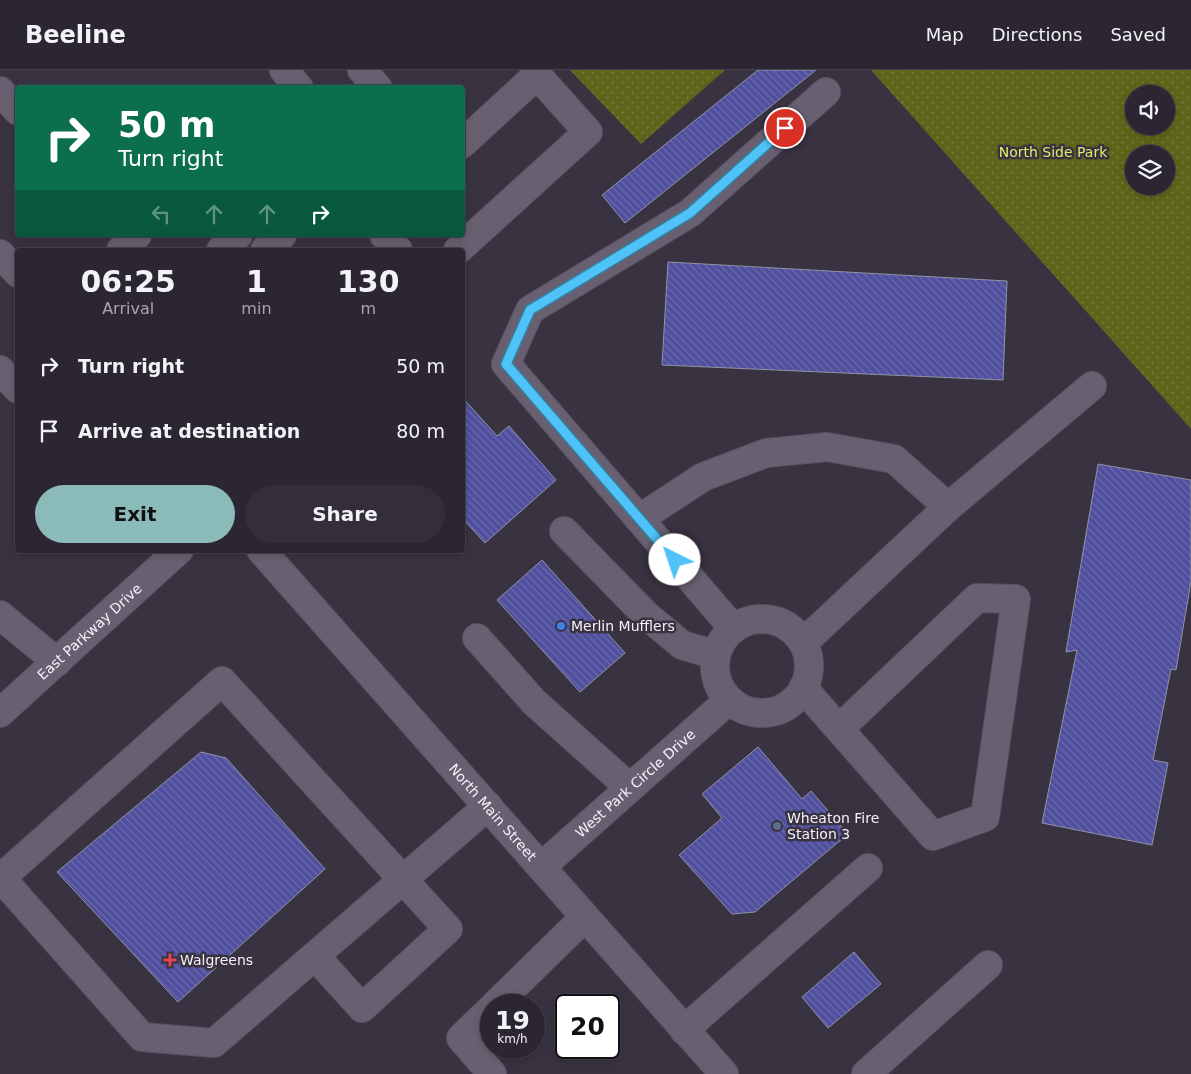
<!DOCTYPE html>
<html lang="en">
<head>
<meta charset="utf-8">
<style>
	body { margin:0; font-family:"DejaVu Sans",sans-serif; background:#332e39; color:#f1f3f6; height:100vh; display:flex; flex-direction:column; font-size:19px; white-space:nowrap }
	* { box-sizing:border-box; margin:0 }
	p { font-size:16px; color:#a6a5ab }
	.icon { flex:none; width:28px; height:28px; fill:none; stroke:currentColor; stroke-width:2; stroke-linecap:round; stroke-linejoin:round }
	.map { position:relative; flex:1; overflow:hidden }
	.panel { position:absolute; left:15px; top:178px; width:450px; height:305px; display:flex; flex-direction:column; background:#2b2631; border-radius:5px; box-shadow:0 2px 8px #0003,0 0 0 1px #47434d }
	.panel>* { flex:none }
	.guide { position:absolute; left:15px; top:15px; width:450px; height:152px; border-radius:5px; box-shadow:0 2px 8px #0003,0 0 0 1px #47434d; background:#0b6e4f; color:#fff; overflow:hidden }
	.fabs { position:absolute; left:1125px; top:15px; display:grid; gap:10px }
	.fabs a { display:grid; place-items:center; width:50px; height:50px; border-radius:50%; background:#2b2631; box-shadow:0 2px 8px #0003,0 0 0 1px #47434d; font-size:25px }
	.speed { position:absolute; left:480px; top:924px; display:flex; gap:10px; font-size:25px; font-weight:700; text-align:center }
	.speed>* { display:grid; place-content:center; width:65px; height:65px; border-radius:50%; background:#2b2631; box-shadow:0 2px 8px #0003,0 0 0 1px #47434d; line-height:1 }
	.speed small { font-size:12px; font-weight:400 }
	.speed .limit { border:2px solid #111; border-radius:8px; background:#fff; color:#111 }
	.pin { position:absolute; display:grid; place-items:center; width:42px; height:42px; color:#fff; margin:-21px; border:2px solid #fff; border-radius:50%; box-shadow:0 1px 5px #0007 }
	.me { position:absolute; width:55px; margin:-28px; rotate:319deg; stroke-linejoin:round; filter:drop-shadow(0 0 4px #0008) }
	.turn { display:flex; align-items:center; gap:18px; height:105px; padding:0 20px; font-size:22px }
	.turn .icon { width:65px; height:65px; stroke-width:2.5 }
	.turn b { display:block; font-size:35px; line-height:42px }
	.lanes { display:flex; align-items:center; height:48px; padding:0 20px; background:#0003; justify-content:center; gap:25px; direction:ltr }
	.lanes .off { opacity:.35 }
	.eta { display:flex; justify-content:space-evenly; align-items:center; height:85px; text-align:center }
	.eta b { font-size:30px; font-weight:800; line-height:35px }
	.primary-button { display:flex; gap:10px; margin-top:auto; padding:10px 20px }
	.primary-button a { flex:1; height:58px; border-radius:30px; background:#8bbbb9; color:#111; font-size:20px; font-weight:800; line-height:58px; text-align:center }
	.primary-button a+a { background:#332e39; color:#f1f3f6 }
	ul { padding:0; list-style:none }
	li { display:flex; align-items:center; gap:15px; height:65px; padding:0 20px }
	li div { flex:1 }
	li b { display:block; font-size:19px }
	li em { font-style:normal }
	header { display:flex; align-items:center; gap:30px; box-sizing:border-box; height:70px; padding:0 25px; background:#2b2631; border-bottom:1px solid #47434d }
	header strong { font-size:24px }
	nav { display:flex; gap:28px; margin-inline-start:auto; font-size:18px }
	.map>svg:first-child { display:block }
</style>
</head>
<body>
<header>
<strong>Beeline</strong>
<nav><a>Map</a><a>Directions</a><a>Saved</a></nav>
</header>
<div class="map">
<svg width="1191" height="1004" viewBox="0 0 1191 1004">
	<defs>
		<pattern id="park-dots" width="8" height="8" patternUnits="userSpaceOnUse" patternTransform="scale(1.25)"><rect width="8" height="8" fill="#5e651a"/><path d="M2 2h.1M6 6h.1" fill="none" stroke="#767c3c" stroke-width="1.8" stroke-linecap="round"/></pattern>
		<pattern id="building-back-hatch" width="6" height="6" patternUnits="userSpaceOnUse" patternTransform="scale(1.25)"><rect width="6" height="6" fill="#4f4f9e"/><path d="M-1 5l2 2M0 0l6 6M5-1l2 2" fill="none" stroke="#6969ac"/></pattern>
	</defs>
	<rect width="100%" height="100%" fill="#393341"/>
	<!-- park -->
	<g fill="url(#park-dots)" fill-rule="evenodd">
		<path d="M570,0H725L641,74Z"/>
		<path d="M871,0H1191V359ZM1134,24H1166V56H1134ZM1134,84H1166V116H1134Z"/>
	</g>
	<!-- building -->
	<g fill="url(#building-back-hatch)" stroke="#9193a5">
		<path d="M758,0H816L625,153L602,125Z"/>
		<path d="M668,192L1007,211L1003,310L662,295Z"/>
		<path d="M462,327L497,366L509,356L556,410L485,473L462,448Z"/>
		<path d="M1098,394L1191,410V511L1176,600L1171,599L1153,690L1168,693L1152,775L1042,753L1077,580L1066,582Z"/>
		<path d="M542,490L625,583L580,622L497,530Z"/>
		<path d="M758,677L802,729L811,721L848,764L755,842L732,844L679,785L722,748L702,724Z"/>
		<path d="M201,682L226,688L325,799L178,932L57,802Z"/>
		<path d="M854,882L881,914L828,958L802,927Z"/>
	</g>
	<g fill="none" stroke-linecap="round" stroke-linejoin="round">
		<defs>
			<g id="minor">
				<path d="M284,0L299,18"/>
				<path d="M362,0L378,18"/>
				<path d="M0,21L18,41"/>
				<path d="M384,165L398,180"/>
				<path d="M121,180L137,165"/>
				<path d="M221,180L238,165"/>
				<path d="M265,180L282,165"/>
				<path d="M458,180L588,62L537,5L462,74"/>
				<path d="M0,184L18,203"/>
				<path d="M0,300L18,319"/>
				<path d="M639,449L703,407L766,383L827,377L894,389L948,437"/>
				<path d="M564,461L646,545L682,575L716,585"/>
				<path id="s1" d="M261,480L724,1004"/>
				<path d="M0,545L57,592"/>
				<circle cx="762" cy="596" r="47"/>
				<path d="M733,558L506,294L530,240L690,143L826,22"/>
				<path d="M477,568L534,632L630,718"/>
				<path d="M803,573L948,437L1092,316"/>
				<path d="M803,618L933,766L985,747L1016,529L977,528L839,659"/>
				<path id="s2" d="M0,643L179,480"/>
				<path id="s3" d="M541,797L729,630"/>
				<path d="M0,807L142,967L214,973L488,736"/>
				<path d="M1,808L222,611L448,859L362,938L315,886"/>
				<path d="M495,935L585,847"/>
				<path d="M491,939L461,968L492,1004"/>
				<path d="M684,960L868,798"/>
				<path d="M866,1004L988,895"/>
			</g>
		</defs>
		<!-- minor casing -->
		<use href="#minor" stroke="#57525e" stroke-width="30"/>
		<!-- minor -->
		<use href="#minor" stroke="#686070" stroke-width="28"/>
	</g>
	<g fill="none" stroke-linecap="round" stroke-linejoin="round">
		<defs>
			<path id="route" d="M675,490L506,294L530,240L690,143L785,58"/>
		</defs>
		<!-- route casing -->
		<use href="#route" stroke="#337fa1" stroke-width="12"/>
		<!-- route -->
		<use href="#route" stroke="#4fc3f7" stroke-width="9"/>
	</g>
	<!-- markers -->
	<circle fill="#3f7fe0" stroke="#393341" stroke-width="2" cx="561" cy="556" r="5"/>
	<circle fill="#5c6f8a" stroke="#393341" stroke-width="2" cx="777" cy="756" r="5"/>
	<path fill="#e0444e" stroke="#393341" stroke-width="2" d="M167.5 882.5h5v5h5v5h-5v5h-5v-5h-5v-5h5z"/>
	<g text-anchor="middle" stroke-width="5" stroke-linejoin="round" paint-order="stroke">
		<!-- park labels -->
		<g font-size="14" fill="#deec6a" stroke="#393341">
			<text x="1053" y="87">North Side Park</text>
		</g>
		<!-- poi labels -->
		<g font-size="14" fill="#f5f1fa" stroke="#393341" text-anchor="start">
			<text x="571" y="561">Merlin Mufflers</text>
			<text x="787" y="753">Wheaton Fire<tspan x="787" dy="16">Station 3</tspan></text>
			<text x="180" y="895">Walgreens</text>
		</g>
		<!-- street labels -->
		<g font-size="14" fill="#f5f1fa" stroke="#393341">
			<text dy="5" stroke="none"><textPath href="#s2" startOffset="121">East Parkway Drive</textPath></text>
			<text dy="5" stroke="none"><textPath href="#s3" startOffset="126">West Park Circle Drive</textPath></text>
			<text dy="5" stroke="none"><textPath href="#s1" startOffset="350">North Main Street</textPath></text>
		</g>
	</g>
</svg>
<div class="fabs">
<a><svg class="icon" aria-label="sound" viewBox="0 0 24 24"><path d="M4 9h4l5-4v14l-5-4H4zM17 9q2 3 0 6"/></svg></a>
<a><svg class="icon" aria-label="layers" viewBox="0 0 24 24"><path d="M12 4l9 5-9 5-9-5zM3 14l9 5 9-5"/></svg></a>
</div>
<div class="speed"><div>19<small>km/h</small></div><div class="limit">20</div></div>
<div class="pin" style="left:785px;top:58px;background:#d93025"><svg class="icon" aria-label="arrive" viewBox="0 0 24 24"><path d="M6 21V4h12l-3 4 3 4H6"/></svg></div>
<svg class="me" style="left:675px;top:490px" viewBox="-20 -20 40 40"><circle r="19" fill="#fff"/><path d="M0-13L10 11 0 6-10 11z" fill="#4fc3f7"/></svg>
<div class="guide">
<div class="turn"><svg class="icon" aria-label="right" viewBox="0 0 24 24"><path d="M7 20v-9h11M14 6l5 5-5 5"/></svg><div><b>50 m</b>Turn right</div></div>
<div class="lanes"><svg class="icon off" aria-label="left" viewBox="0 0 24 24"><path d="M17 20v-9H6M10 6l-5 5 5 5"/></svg><svg class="icon off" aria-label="ahead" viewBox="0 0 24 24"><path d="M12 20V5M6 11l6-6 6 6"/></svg><svg class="icon off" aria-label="ahead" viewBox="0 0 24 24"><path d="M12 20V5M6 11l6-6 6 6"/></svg><svg class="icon" aria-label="right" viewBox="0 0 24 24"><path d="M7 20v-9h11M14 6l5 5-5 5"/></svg></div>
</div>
<section class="panel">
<div class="eta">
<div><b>06:25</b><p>Arrival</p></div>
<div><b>1</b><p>min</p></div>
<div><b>130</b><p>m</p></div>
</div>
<ul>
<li><svg class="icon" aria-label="right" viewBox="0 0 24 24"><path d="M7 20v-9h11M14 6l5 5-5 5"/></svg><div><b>Turn right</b></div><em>50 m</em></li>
<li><svg class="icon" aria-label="arrive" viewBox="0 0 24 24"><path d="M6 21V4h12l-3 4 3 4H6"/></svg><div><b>Arrive at destination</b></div><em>80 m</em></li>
</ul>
<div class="primary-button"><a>Exit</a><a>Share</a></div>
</section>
</div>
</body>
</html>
